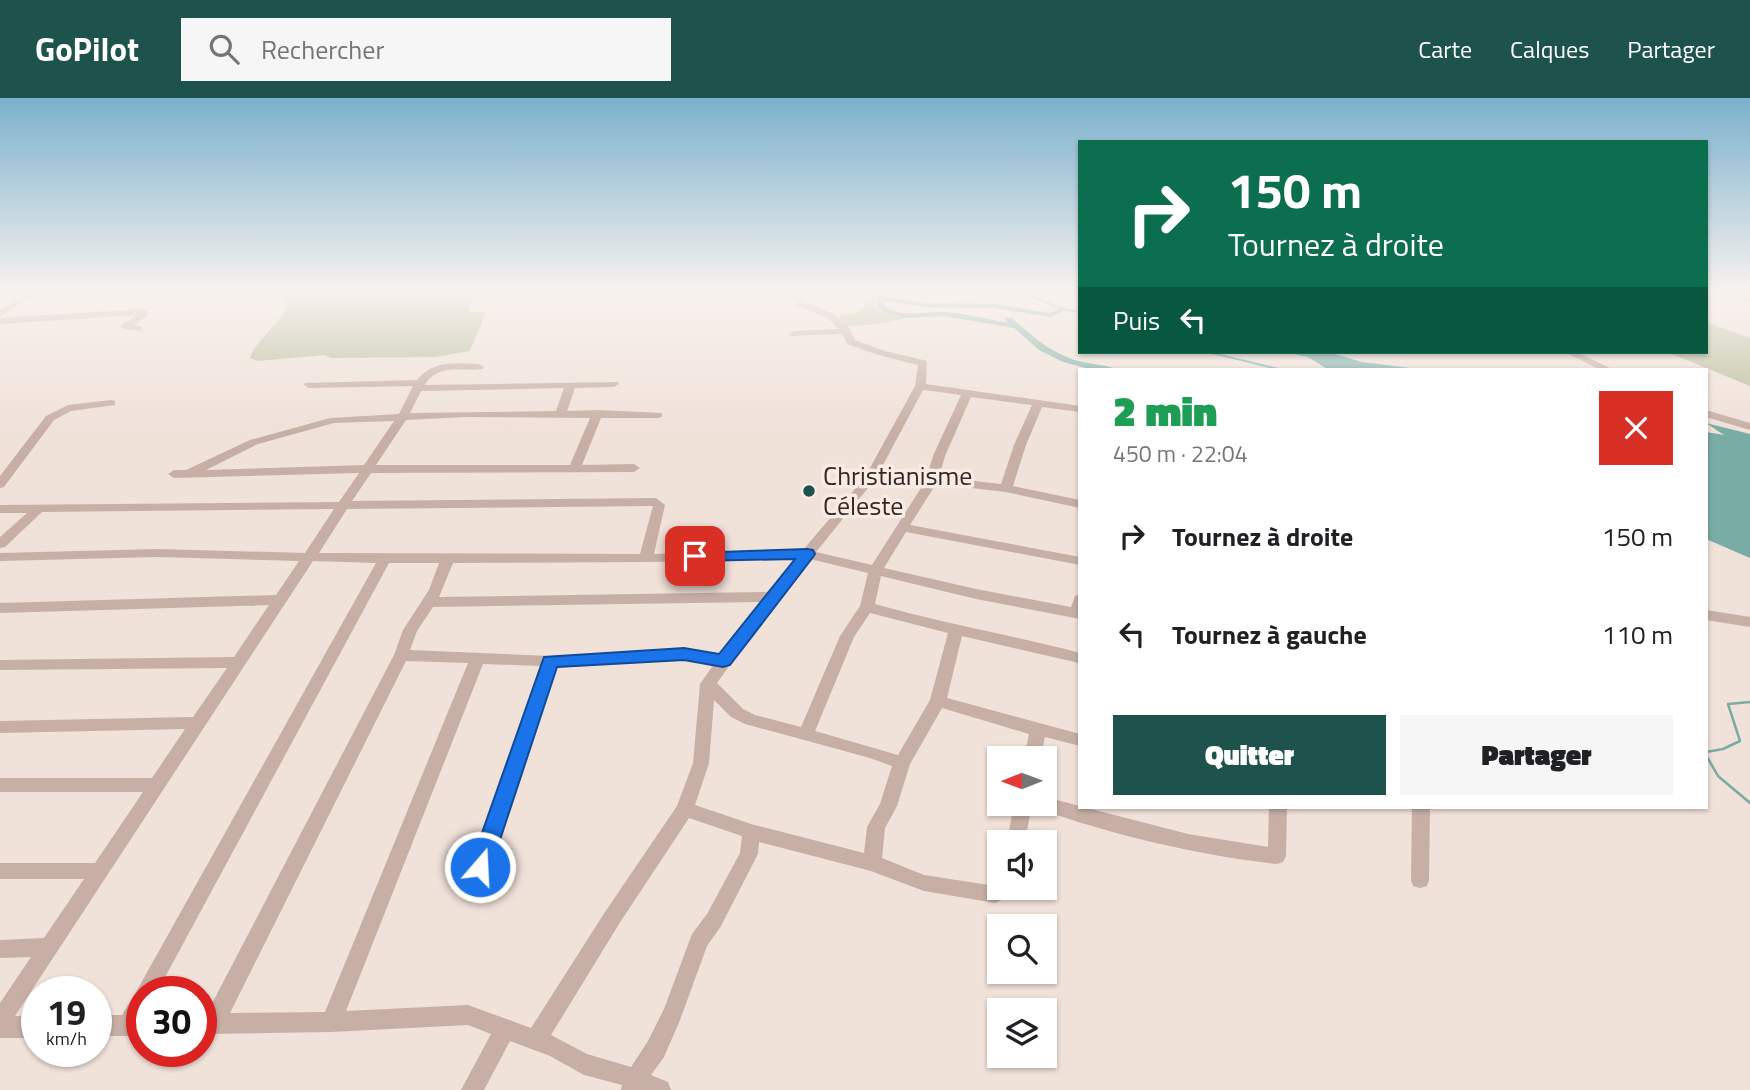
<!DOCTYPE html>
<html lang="fr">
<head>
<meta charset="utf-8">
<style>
	body { margin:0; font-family:"Titillium Web",sans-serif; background:#f6f6f6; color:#202124; height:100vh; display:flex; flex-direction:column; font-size:26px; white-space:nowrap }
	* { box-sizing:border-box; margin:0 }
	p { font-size:23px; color:#757577 }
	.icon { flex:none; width:38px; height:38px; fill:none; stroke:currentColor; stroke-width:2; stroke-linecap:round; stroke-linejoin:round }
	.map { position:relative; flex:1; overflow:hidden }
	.panel { position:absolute; left:1078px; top:270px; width:630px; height:441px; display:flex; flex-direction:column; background:#fff; border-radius:0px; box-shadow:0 2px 5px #0004 }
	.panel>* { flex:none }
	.banner { position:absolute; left:1078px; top:42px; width:630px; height:214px; border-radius:0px; box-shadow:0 2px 5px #0004; background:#0b6e4f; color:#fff; overflow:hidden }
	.needle { width:46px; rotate:269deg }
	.controls { position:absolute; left:987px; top:648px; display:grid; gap:14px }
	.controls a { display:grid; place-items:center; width:70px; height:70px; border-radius:0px; background:#fff; box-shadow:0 2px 5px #0004; font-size:35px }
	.speed { position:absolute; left:21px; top:878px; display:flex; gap:14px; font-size:35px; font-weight:700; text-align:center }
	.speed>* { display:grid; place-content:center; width:91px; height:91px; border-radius:50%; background:#fff; box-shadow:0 2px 5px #0004; line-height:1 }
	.speed small { font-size:18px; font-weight:400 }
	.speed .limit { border:10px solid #d22; background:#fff; color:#111 }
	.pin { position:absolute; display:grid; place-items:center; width:60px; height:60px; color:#fff; margin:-30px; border-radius:14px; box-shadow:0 4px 10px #0006 }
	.me { position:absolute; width:77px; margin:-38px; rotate:19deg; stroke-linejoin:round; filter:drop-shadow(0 0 5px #0008) }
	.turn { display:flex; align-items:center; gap:24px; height:147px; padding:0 35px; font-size:32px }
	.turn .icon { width:91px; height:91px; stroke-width:2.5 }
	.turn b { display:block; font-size:49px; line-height:60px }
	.then { display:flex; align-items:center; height:66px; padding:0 35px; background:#0003; gap:14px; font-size:26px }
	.round { display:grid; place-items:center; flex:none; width:74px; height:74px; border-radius:0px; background:#f6f6f6 }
	.headline { display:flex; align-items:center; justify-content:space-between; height:119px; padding:0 35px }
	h1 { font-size:42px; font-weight:800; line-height:52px; color:#1e9e55 }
	.action { display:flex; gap:14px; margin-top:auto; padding:14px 35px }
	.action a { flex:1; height:80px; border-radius:0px; background:#1e534d; color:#fff; font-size:28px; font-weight:800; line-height:80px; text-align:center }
	.action a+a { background:#f6f6f6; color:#202124 }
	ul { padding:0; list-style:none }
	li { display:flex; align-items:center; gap:21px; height:98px; padding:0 35px }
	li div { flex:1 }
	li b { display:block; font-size:26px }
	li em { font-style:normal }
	header { display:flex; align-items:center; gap:42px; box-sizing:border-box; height:98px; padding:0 35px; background:#1e534d; color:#fff }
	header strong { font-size:33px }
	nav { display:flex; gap:38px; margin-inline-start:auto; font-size:24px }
	.search { width:490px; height:63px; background:#f6f6f6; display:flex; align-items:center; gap:18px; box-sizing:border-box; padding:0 24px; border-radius:0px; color:#757577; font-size:26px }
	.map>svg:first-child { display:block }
</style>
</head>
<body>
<header>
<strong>GoPilot</strong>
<div class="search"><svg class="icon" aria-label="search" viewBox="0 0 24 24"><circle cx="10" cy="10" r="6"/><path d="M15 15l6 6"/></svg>Rechercher</div>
<nav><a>Carte</a><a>Calques</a><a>Partager</a></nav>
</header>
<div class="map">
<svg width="1750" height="992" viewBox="0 0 1750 992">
	<rect width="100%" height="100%" fill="#f0e1d9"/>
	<!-- green -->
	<g fill="#b8be9a">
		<path d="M289,195H473L469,214H486L470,253L435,259L331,260L325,257L258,263L250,260C257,239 281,228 287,206L282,202Z"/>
		<path d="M863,195H876V210L884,215L905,220L884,225L846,229L838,217L857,215L866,206Z"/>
		<path d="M1706,224L1750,240V288L1667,254H1706Z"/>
	</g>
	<!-- water -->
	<g fill="#79aca5">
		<path d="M1284,254H1328L1362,264L1418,271H1327L1308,259Z"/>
		<path d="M1706,325L1750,336V460L1706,441V334L1724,337Z"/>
	</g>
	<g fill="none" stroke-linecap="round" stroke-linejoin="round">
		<!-- stream-far1 -->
		<g stroke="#79aca5" stroke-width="2">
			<path d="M1022,195L1063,211L1080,214"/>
			<path d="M1208,254L1278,271"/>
		</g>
		<!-- stream -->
		<g stroke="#79aca5" stroke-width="2.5">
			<path d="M1706,654L1723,651L1740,643L1728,606L1750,604"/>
			<path d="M1706,657L1718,678L1750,705"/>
		</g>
		<!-- canal -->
		<path fill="#79aca5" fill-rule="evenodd" d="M877,195H883L884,198L925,205L995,206L1050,215L1061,210H1065V212L1051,219L995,210L925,209L884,203V208C900,221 924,213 943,214C964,215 987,221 1008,225L1005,222L1006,220H1012C1030,236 1048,253 1072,261C1085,266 1105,266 1115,271H1090L1063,264L1039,252L1014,230L944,218L906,220L885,215L877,209Z"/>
		<!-- minor -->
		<g fill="#c7afa5" fill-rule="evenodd">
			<path d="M22,195H90L86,198L27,201L0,219V212Z"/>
			<path d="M790,195H799L804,204L834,216L850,231L855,242L885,253L927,263L926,286L1080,308V314L1042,309L1026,347L1013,388L1080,402V410L1006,394L936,386L910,427L1080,459V467L906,434L884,470L976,491L1071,509L1075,498L1080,496V521L976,501L881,478L875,506C942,525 1012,537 1080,555L1079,565L962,538L947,600L1080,636V648L1045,639L1040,660H1024L1029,636L942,610L910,666L897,708L885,730L882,760L924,777L989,787L992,779L999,777V789H1007L1002,802L995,805L924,793L871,773L759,744L758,756L721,828L707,848L680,922L664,959L651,977L668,984L671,992H621L622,987L584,977L550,958L510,943L484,992H461L491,936L468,927L331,934L201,936V916L207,915L394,557L403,532L429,492L439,465H389L157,894H142V938H96V917H122L136,894L376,465L313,463L15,918H37V940H0V905L31,859L0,860V842L44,840L84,781H0V765H95L143,694H0V680H152L185,631L0,635V623L193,619L227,570L0,572V562L234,559L269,507L0,515V505L276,497L299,463L158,459L0,463V455L158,451L305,455L334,411L42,414L5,449L0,450V439L27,415H0V407L339,404L359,375L174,380L168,376L174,372H186L250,342L330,320L399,316L413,288L309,290L304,287L305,285L417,282C433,262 456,265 479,266L484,269L483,271C462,274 437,265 425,287L618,284L619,286L614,289L575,290L567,313L598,312L662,315V319L658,320H601L582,367L634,366L640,370L634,374L371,375L352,403L656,400L665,407L654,456L803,452L865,379L915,288L918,267L878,257L847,246L842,236L791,238L789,236L794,233L838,231L828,220L797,208ZM564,290L556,313L410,315L421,293ZM923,292L961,297L933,358L926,382L872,467L816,454L876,380ZM971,299L1032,307L1014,347L1001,386L939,379L945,358ZM465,319L590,320L570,367H376L406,322ZM394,323L364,367L206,372L258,346L334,325ZM653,408L640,456L319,455L347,411ZM796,461L767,494L439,499L453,465L646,464ZM810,461L868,475L860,508L840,538L801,629L755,617L743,611L717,585L776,502ZM760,504L721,556L684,551L550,558L410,552L417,533L433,509ZM870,515L948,535L930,602L898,657L815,633L854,539ZM684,561L714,566L700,586L693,665L677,708L605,814L531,930L468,907L346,913L483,566L541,568L471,769L473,775L480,777L487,775L556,568ZM406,563L468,565L325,914L230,915ZM714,602L731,619L745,626L870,660L892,668L880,706L867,729L864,755L751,726L695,707L709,665ZM689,720L742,738L740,755L707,816L692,836L664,911L648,943L631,969L587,956L551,937L619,826Z"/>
			<path d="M1727,195L1750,198V204L1728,197Z"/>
			<path d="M143,211L148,214L147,218L134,227L142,229V233L125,231L120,228L137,217L0,226V220Z"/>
			<path d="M1564,254H1577L1612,271H1599Z"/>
			<path d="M111,302L115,303V307L71,313L54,322L4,389L0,390V378L46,318L68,307Z"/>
			<path d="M1706,312L1750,325V332L1706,319Z"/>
			<path d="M1706,512L1750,519V529L1706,522Z"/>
			<path d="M1045,699L1188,736L1268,749L1269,709H1287L1286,758L1283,764L1277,766C1196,757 1113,737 1036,710L1033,705H1045Z"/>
			<path d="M1014,705H1032L1025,744H1007Z"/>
			<path d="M1412,709H1430L1429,782L1427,788L1420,790L1413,788L1411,782Z"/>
		</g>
	</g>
	<!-- sky -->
	<linearGradient id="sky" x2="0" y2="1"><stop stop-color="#7bb1cd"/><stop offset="0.58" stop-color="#f8f2ee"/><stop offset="1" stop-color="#f8f2ee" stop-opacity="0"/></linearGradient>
	<rect width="1750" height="334" fill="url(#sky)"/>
	<!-- route -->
	<path fill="#1a73e8" stroke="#114b97" stroke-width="2" d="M807,451L813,452L815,456L813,459L730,567L723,569L684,562L557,569L491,769L488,775L480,778L473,775L470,769L544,559L684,550L719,556L795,461L695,463L687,458L690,455Z"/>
	<!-- markers -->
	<circle fill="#1e534d" stroke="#f8ece5" stroke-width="2.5" cx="809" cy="393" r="7"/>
	<g text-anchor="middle" stroke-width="7" stroke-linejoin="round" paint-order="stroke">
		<!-- poi labels -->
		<g font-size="26" fill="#342826" stroke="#f8ece5" text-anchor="start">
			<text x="823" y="387">Christianisme<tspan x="823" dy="30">Céleste</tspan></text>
		</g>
	</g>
</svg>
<div class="controls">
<a><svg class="needle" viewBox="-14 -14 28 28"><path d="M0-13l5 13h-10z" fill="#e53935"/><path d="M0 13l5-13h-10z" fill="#757577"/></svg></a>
<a><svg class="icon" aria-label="sound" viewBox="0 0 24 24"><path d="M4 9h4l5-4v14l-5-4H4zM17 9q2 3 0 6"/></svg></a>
<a><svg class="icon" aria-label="search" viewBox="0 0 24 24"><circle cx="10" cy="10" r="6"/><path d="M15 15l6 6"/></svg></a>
<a><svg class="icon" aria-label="layers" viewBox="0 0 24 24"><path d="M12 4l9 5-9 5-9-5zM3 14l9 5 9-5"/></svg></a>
</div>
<div class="speed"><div>19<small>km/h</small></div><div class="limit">30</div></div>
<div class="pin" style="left:695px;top:458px;background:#d93025"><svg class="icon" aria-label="arrive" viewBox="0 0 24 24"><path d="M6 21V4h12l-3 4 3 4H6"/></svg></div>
<svg class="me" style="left:480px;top:769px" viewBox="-20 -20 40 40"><circle r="17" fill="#1a73e8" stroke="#fff" stroke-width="3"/><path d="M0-11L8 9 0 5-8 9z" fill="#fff"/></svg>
<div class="banner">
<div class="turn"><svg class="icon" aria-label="right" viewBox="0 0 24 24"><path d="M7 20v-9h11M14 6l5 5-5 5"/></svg><div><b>150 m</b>Tournez à droite</div></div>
<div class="then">Puis<svg class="icon" aria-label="left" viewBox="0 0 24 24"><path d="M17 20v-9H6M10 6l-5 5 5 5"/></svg></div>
</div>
<section class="panel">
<div class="headline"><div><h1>2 min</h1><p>450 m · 22:04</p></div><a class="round" style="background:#d93025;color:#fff"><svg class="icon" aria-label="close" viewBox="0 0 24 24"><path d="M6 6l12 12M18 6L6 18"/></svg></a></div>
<ul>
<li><svg class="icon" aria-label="right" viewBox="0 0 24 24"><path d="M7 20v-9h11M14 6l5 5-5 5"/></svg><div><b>Tournez à droite</b></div><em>150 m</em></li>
<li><svg class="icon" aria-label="left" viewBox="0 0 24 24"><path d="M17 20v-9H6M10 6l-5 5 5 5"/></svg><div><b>Tournez à gauche</b></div><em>110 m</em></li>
</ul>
<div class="action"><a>Quitter</a><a>Partager</a></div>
</section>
</div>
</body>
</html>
